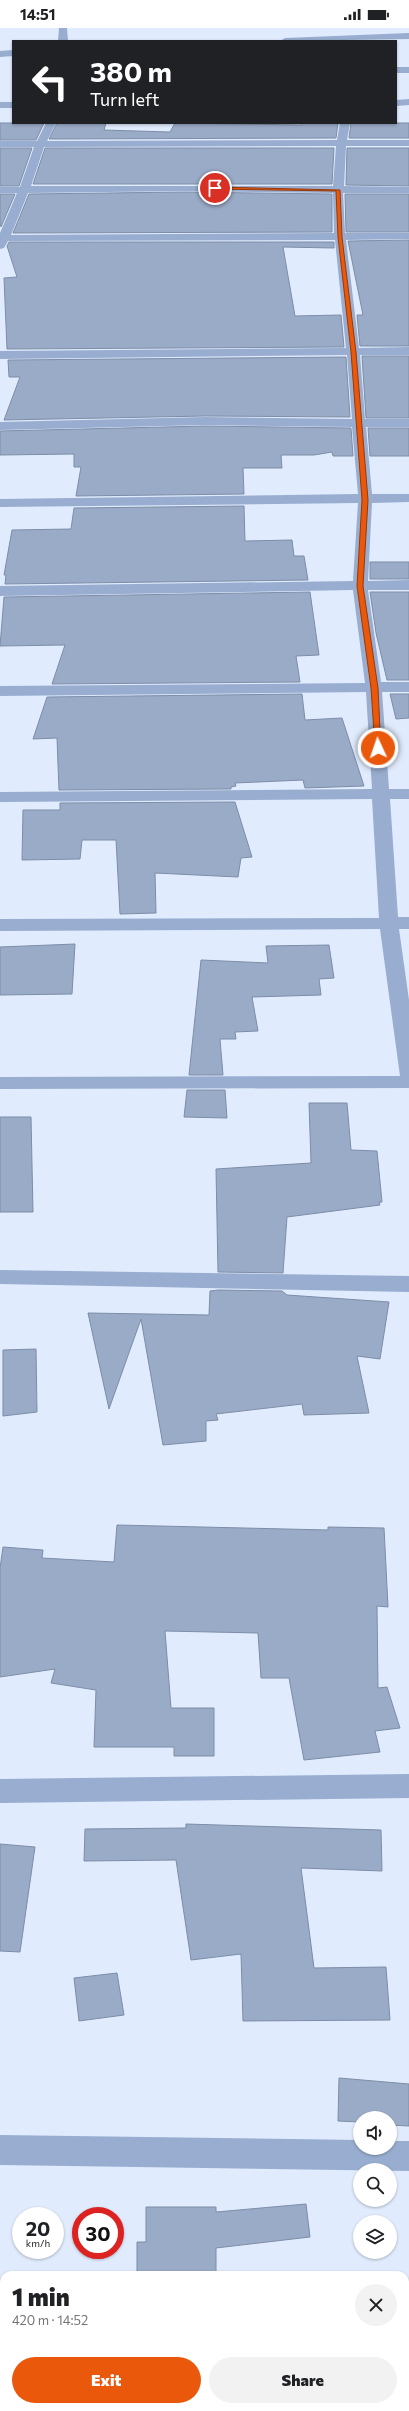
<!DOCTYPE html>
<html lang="en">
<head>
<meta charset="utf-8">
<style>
	body { margin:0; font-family:Commissioner,sans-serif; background:#f2f2f2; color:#202124; height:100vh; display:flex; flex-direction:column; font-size:15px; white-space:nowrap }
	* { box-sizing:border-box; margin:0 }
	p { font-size:13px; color:#757577 }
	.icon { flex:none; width:22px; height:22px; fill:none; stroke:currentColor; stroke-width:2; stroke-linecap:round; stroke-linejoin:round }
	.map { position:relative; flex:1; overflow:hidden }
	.sheet { position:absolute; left:0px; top:2243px; width:409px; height:140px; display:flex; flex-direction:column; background:#fff; border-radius:12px 12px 0 0; box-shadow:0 1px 3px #0004 }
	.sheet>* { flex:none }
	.top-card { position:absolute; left:12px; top:12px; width:385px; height:84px; border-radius:0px; box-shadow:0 1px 3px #0004; background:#202124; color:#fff; overflow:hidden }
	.buttons { position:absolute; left:353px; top:2083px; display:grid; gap:8px }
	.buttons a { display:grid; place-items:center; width:44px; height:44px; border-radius:50%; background:#fff; box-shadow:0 1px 3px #0004; font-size:20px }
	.speed { position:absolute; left:12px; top:2179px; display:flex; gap:8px; font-size:20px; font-weight:700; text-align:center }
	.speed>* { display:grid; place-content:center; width:52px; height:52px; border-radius:50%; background:#fff; box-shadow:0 1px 3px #0004; line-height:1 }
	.speed small { font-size:10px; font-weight:400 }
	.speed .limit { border:6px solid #d22; background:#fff; color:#111 }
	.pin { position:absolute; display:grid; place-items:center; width:34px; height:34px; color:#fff; margin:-17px; border:2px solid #fff; border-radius:50%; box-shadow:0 1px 4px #0007 }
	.me { position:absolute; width:44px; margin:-22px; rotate:357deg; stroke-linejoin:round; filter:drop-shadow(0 0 3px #0008) }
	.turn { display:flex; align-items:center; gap:14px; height:84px; padding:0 12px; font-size:18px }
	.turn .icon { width:52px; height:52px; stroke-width:2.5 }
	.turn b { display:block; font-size:28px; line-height:34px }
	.round { display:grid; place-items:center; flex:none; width:42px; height:42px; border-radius:21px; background:#f2f2f2 }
	.headline { display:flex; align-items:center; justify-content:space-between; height:68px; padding:0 12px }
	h1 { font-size:24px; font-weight:800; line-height:30px }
	.cta { display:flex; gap:8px; margin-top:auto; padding:8px 12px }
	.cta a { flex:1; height:46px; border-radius:24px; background:#ea580c; color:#fff; font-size:16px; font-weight:800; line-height:46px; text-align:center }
	.cta a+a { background:#f2f2f2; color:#202124 }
	.status { display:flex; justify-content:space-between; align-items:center; height:28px; padding:0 20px; background:#fff; direction:ltr }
	.status svg { height:11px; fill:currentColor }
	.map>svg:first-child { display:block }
</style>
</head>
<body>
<div class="status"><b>14:51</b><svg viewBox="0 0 49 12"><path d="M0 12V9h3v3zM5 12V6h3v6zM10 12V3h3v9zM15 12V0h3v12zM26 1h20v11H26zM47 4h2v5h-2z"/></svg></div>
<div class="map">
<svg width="409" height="2383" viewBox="0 0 409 2383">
	<rect width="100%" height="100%" fill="#e0ebfd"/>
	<!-- building -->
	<g fill="#9aabc7" stroke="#7d8da8">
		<path d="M0,95H44L36,112H0Z"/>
		<path d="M57,95H106L104,102L170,104L175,95L302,97V95H338L336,110L49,111Z"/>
		<path d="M351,95H409V110H349Z"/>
		<path d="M0,120H32L19,158H0Z"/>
		<path d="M45,120H334L332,156H33Z"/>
		<path d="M347,120H409V158L346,157Z"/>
		<path d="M184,164L332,166V204L13,205L29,166Z"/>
		<path d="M0,166H15L1,199L0,195Z"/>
		<path d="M345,166H409V204H346Z"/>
		<path d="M409,212V318H360L357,287H363L348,213Z"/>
		<path d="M9,214H334V220L283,219L295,288L341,287L344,319L7,321L4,250L17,249L7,218Z"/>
		<path d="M362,328H409V390H366Z"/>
		<path d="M346,329L350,389L205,388L4,392L20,349H9L8,332Z"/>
		<path d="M205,398L351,400L353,428H333L332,424L314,427H281L282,440H243L244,466L76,468L81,439H74V426L0,427V403Z"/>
		<path d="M368,400H409V428H370Z"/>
		<path d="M244,478L245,513L292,512L294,528H304L308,552L5,556L6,547H4L12,502L71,501L74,480Z"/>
		<rect x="370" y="534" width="39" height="17"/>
		<path d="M310,564L319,627L296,628L300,654L52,656L65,617L0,618L4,569Z"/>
		<path d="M370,564H409V652H387L376,605Z"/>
		<path d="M302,666L305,692L342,690L364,758L305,760L303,752L235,755L236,758L231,759V761L59,762L57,710L33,711L47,669Z"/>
		<path d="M390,666H409V690L396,691Z"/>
		<path d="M235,774L252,829L241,830L238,849L155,845L156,885L120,886L116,812H82L80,831L22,832L23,782H60V775Z"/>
		<path d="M75,916L72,966L0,967V919Z"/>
		<path d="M329,917L334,950L319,951L321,967L252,969L258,1003L235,1004L236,1011H220L223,1047H189L201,932L268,935L266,918Z"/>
		<path d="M187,1062H225L227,1090L184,1089Z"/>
		<path d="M309,1075H347L351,1122L377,1123L382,1174H379L380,1177L287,1189L283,1245L218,1244L216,1141L311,1135Z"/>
		<path d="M0,1089H31L33,1184H0Z"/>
		<path d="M218,1262L282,1263L287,1267L389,1274L380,1331L357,1328L369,1385L304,1387L302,1376L216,1386L218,1392L206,1393V1413L163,1417L141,1291L109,1381L88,1285L209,1287L210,1263Z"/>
		<path d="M36,1321L37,1384L3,1388V1322Z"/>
		<path d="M117,1497L328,1502V1499L384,1500L388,1579L377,1578L378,1660L387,1659L400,1700L375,1703L380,1724L304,1732L289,1650H261L258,1605L165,1603L171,1680H214V1728H174V1719H94L96,1662L51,1655L55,1641L0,1649V1540L3,1519L43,1522L42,1530L114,1534Z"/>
		<path d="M186,1796L381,1802L382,1843L301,1840L314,1940L386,1939L390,1992L243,1993L241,1926L191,1932L176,1832L84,1833L85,1801L186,1800Z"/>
		<path d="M0,1816L35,1819L20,1924L0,1923Z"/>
		<path d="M117,1945L124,1987L79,1993L74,1950Z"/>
		<path d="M339,2050L409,2056V2098L390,2097V2090H360V2094L338,2093Z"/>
		<path d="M306,2176L310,2209L216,2220V2247H137V2214H146V2179H216V2184Z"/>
	</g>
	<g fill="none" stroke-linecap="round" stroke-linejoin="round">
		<!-- minor -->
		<g fill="#98adcf" fill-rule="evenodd">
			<path d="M59,0H67L68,13H58Z"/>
			<path d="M409,5V11L280,13L285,10Z"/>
			<path d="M13,22V28L0,29V23Z"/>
			<rect x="396" y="39" width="13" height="6"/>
			<path d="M409,71V77L396,78V72Z"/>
			<rect x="0" y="74" width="13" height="6"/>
			<path d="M46,95H56L47,113L337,112L340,95H350L347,112H409V118H346L344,158L409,159V165H343L345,205H409V211L346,212L359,320L409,319V327H360L365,391H409V399H366L372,466H409V474L372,475L368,553L409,552V562H368L381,654H409V664H382L389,761H409V771H390L398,889H409V901H399L409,972V1060L0,1061V1049L400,1048L380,901L0,903V891L379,890L372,771L0,774V764L372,761L366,664L0,668V658L365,655L353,562L0,568V558L353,553L358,475L0,479V471L358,466L352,399L205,397L0,402V394L205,389L352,391L347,327L0,331V323L346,320L335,212L8,213L4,220L0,221V205L17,165H0V159H20L34,119H0V113H37ZM336,118L333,158H31L44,119ZM184,163L333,165L334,205L11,207L28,165Z"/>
			<path d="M0,1242L409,1248V1264L0,1256Z"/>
			<path d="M409,1746V1770L0,1775V1751Z"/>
			<path d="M0,2107L360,2112V2120H390V2113H409V2143L0,2137Z"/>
		</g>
	</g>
	<!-- route -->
	<path fill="#ea580c" stroke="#983908" d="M215,159L340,162L342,209L356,324L368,472L363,558L378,660L381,722L375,720L371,660L357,558L362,472L351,324L338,209L336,163L213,161Z"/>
</svg>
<div class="buttons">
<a><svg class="icon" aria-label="sound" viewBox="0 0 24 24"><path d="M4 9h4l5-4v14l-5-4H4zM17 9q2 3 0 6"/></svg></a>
<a><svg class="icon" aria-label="search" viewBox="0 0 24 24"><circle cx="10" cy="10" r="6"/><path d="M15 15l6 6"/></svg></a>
<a><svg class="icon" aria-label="layers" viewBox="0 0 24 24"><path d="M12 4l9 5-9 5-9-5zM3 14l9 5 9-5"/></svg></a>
</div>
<div class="speed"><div>20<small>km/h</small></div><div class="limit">30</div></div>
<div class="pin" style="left:215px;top:160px;background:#d93025"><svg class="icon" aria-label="arrive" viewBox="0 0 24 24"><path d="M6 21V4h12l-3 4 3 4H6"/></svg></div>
<svg class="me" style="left:378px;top:720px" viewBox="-20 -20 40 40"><circle r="17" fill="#ea580c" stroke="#fff" stroke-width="3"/><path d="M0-11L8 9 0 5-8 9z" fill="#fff"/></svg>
<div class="top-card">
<div class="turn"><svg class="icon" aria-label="left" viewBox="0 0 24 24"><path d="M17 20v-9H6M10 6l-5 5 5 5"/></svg><div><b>380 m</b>Turn left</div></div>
</div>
<section class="sheet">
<div class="headline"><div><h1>1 min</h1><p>420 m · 14:52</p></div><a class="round"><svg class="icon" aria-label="close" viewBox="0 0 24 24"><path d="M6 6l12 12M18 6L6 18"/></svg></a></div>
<div class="cta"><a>Exit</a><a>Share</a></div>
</section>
</div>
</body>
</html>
